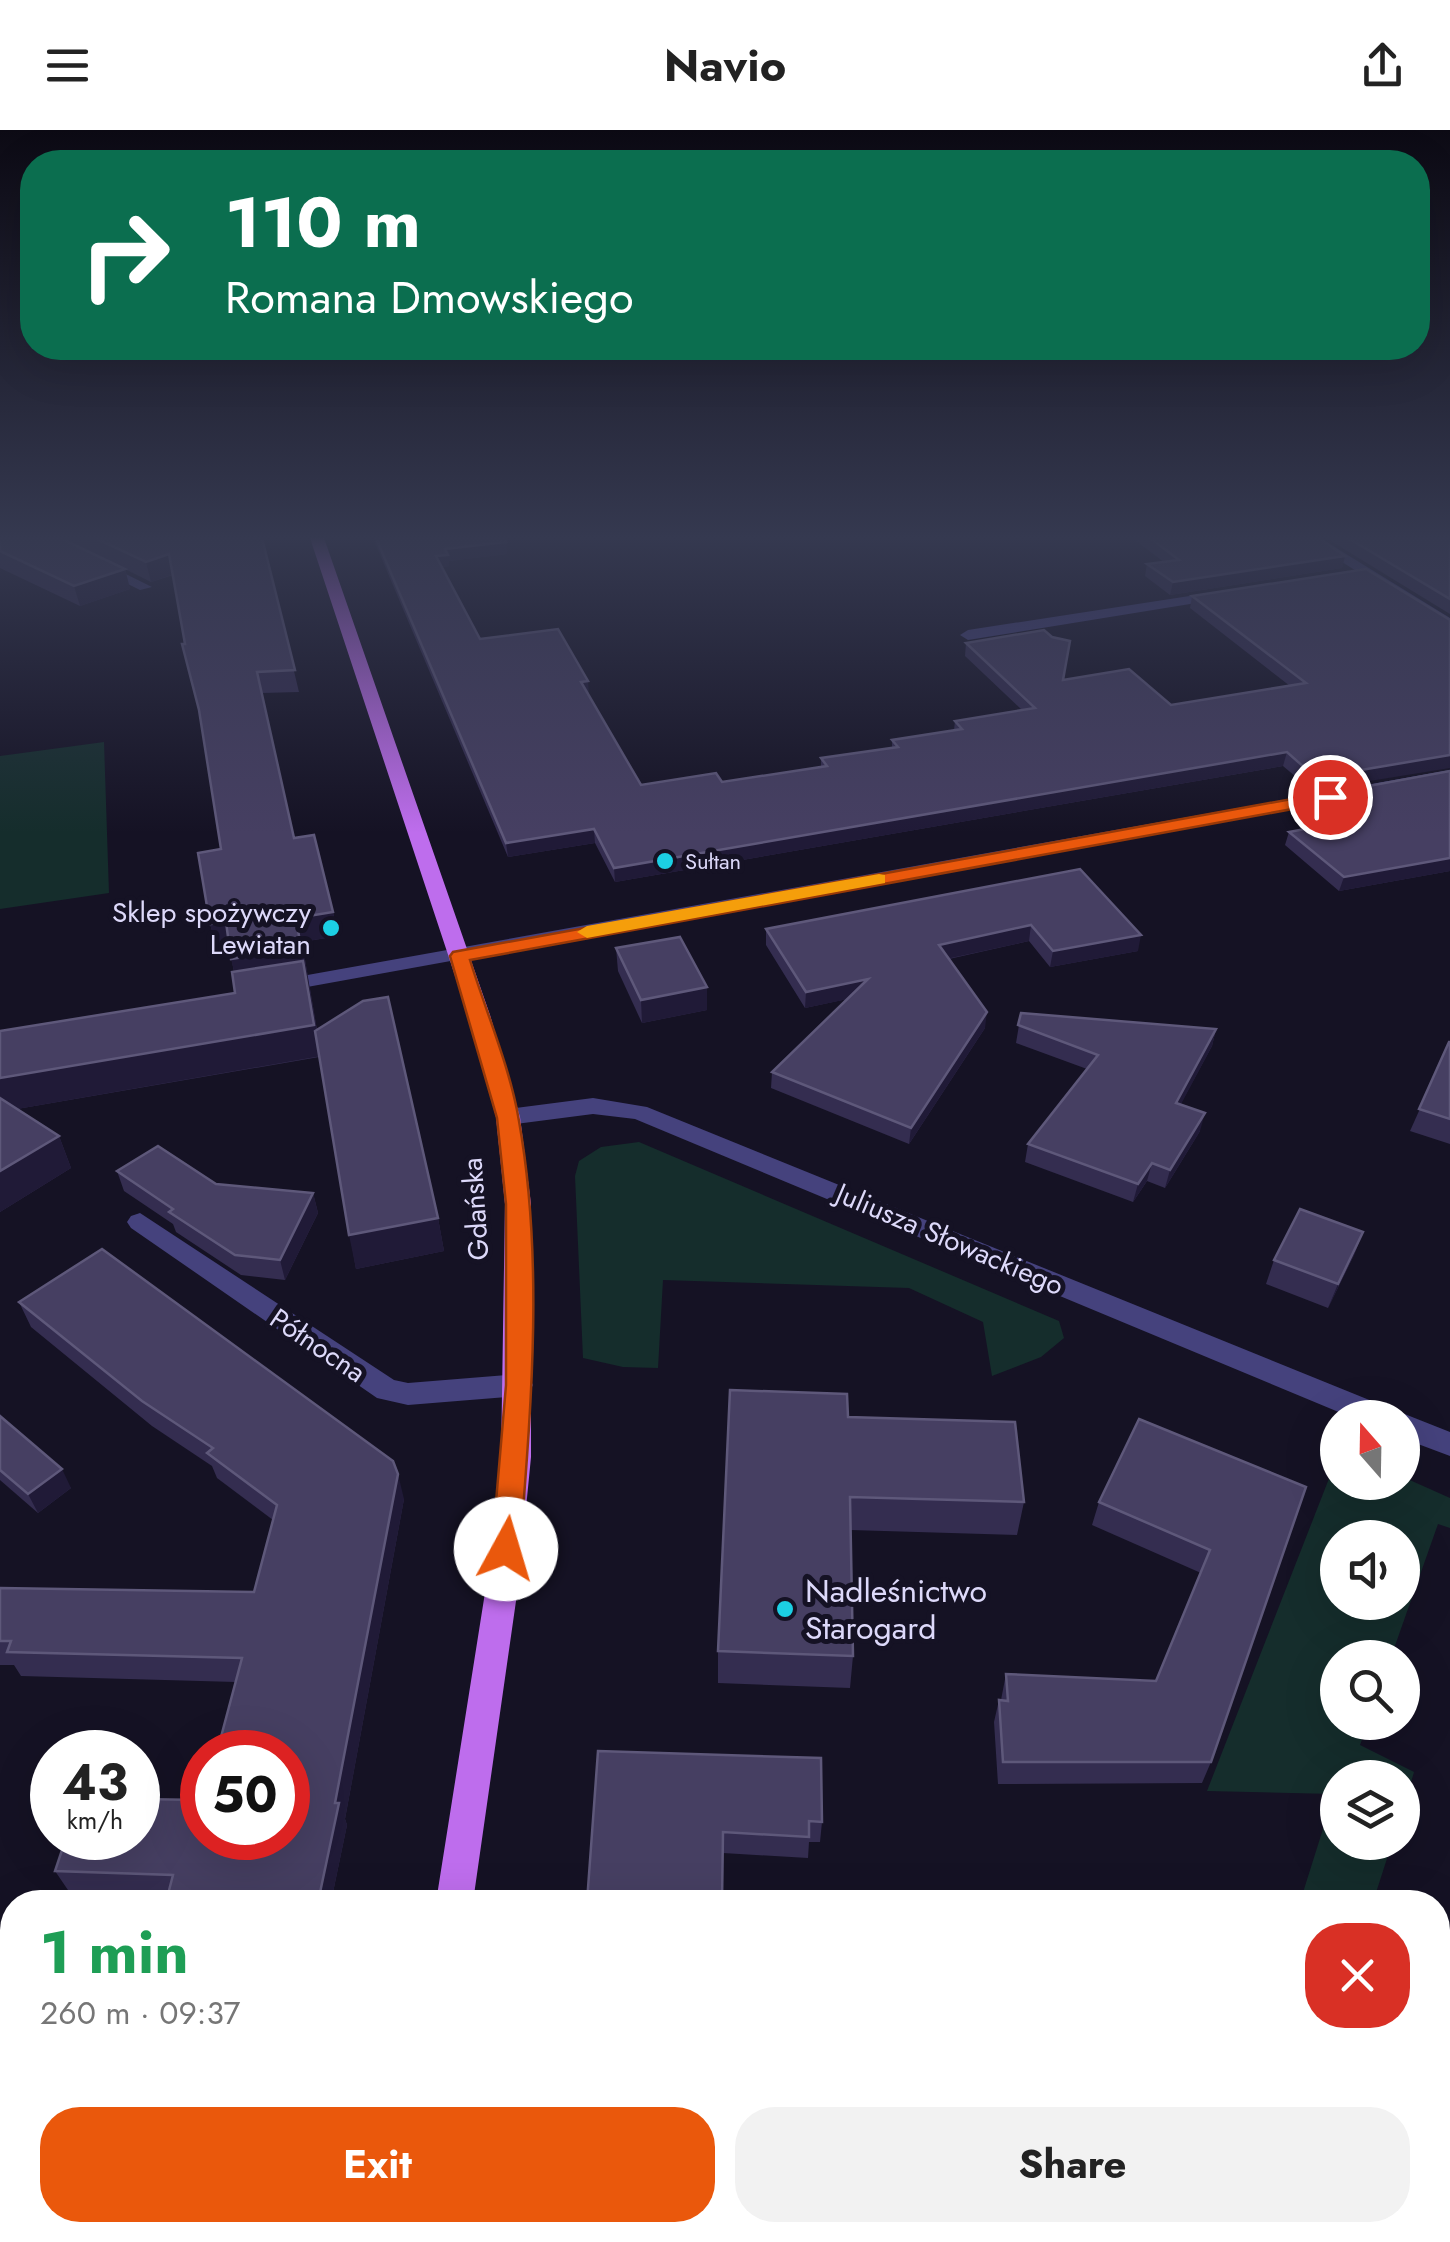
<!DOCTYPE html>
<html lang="en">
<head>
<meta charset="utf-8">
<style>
	body { margin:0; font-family:Jost,sans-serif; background:#f2f2f2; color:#222; height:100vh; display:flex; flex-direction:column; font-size:38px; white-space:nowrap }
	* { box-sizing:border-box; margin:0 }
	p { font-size:32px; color:#767676 }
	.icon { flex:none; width:55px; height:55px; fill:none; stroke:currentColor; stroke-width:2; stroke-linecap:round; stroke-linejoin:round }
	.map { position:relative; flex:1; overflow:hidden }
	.side { position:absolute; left:0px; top:1760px; width:1450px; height:352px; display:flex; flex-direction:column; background:#fff; border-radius:40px 40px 0 0; box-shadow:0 10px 40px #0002 }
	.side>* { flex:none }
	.banner { position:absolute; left:20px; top:20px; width:1410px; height:210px; border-radius:40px; box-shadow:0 10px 40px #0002; background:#0b6e4f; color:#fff; overflow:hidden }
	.needle { width:65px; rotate:340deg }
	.tools { position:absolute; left:1320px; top:1270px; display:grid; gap:20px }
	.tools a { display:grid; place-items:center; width:100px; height:100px; border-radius:50%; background:#fff; box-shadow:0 10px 40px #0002; font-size:50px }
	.speed { position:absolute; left:30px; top:1600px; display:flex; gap:20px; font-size:50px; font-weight:700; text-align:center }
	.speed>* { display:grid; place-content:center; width:130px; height:130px; border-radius:50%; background:#fff; box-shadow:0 10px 40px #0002; line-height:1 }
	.speed small { font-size:25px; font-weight:400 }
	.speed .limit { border:15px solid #d22; background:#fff; color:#111 }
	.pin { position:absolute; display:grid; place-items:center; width:85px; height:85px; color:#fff; margin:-42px; border:5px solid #fff; border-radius:50%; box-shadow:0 2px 10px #0007 }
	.me { position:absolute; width:110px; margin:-55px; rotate:6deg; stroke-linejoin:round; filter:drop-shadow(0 0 8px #0008) }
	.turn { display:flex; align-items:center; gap:35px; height:210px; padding:0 40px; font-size:45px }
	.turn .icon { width:130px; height:130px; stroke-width:2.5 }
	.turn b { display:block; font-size:70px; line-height:85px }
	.round { display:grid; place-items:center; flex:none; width:105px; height:105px; border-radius:40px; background:#f2f2f2 }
	.head { display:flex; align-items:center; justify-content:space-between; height:170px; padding:0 40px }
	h1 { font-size:60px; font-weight:700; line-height:75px; color:#1e9e55 }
	.cta { display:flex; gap:20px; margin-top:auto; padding:20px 40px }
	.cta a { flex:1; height:115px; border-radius:40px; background:#ea580c; color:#fff; font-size:40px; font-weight:700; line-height:115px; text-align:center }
	.cta a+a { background:#f2f2f2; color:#222 }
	header { display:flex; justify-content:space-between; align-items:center; height:130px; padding:0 40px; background:#fff; font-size:45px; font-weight:700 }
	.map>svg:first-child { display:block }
</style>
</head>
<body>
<header><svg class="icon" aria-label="menu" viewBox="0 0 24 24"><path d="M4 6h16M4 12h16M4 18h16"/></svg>Navio<svg class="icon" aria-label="share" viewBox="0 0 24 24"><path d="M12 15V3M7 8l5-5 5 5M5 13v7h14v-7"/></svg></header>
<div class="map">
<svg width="1450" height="2112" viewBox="0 0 1450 2112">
	<rect width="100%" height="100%" fill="#151224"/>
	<!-- green -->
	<g fill="#152d2c" fill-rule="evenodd">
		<path d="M104,612L109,763L0,779V626Z"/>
		<path d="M639,1012L1059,1191L1064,1208L1041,1227L992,1246L983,1192L909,1158L663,1150L658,1238L623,1237L583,1228L575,1046L579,1031L601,1017Z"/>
		<path d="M1337,1328L1338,1352H1402L1403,1347L1450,1368V1398L1438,1394L1391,1527L1338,1528V1592L1368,1593L1360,1615L1414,1642L1403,1679L1402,1648H1338V1712L1392,1713L1373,1772H1300L1334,1664L1207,1661ZM1338,1408H1402V1472H1338Z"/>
	</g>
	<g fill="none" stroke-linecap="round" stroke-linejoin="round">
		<!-- minor -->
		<g fill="#45427d" fill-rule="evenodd">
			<path d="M36,408H53L152,457L140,460Z"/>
			<path d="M1304,408H1320L1450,488V500Z"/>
			<path d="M1222,461L1229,465L1227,468L968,510L960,505L968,500Z"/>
			<path d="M1450,640V650L274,863L263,857L274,851Z"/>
			<path d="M593,968L647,977L1394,1280L1397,1285L1402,1283L1450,1302V1326L1402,1308V1288H1353L635,989L593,984L508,995L496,987L508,979Z"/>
			<path d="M140,1083L394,1250L408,1253L519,1244L529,1247L533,1255L529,1263L519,1266L408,1275L377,1268L131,1098L127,1092L131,1086Z"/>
		</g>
		<!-- major -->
		<g fill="#be6ded" fill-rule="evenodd">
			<path d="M310,408H324L490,885L520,987L531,1074V1327L519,1450L473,1772H436L487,1450L501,1327L505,1074L496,987L468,885Z"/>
			<path d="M385,2100H427L426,2112H382Z"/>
		</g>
	</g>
	<!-- wall -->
	<g fill="#342d50">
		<path d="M0,408H262L299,562L262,563L294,708L333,782L338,806L302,812L317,900L438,1088L444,1121L356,1139L319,927L17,979L59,1006L71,1038L0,1082V901L235,863L234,842L229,816L217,818L210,794L221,719L199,582L173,445L151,452L125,439L130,459L80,476L0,438Z"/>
		<path d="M373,408H504L507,424L449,431V436L442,437L480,509L588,551V564L641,655L722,652L821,637V628L892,618V610L954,600L955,591L1022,580L965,526L966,513L1064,550L1171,575L1290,556L1190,478L1192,466L1450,490L1345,655L1344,648L1302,652L1283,636L615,752L595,713L508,727Z"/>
		<path d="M1132,408H1319L1345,426L1342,438L1170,465L1145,446L1147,434L1164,432Z"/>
		<path d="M1326,408H1450V484Z"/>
		<path d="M1450,641V741L1339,761L1285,715L1289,702L1351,691L1348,673L1352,659Z"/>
		<path d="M1080,739L1138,821L1050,837L1029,811L949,829L985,898L909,1014L771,958L772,942L847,869L805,878L766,815V799Z"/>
		<path d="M616,818L707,880L642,893L618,841Z"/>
		<path d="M1021,883L1216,899L1212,916L1180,975L1200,1001L1165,1058L1147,1051L1133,1072L1025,1032L1028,1014L1087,939L1016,913Z"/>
		<path d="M1450,912V1014L1410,1001Z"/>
		<path d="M117,1041L216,1054L313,1063L318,1083L285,1150L241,1145L176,1102L173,1094L124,1061Z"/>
		<path d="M1363,1102L1354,1125L1328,1178L1266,1154L1274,1130Z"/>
		<path d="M19,1172L404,1369L345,1689L347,1695L331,1772H166L167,1766L70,1763L55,1741L202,1708L236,1552L21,1546L14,1535H0V1458L254,1462L273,1390L217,1348L212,1336L152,1296L31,1197Z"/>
		<path d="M0,1286L71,1358L38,1383L0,1350Z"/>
		<path d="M848,1287L1024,1372L1017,1405L851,1400L853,1526L850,1558L718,1553V1521Z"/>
		<path d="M1306,1357L1211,1632L1202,1653L998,1654L994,1592L999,1570H1001L1006,1544L1156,1551L1201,1443L1092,1395L1099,1372Z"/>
		<path d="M598,1621L822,1692L820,1712H809L808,1728L723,1723Z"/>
		<path d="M1085,2100H1394L1397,2112H1087Z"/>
	</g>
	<!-- shaded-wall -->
	<g fill="#201a37">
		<path d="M506,412L507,424L449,431V436L438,438L436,426L445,419Z"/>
		<path d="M169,424L174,444L151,452L146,432Z"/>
		<path d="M1345,426L1342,438L1170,465L1173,452Z"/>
		<path d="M125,439L130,459L80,476L74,456Z"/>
		<path d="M588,551L589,564L582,565L581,552Z"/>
		<path d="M1287,622L1283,636L615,752L614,738Z"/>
		<path d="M1450,625V638L1345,655L1349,642Z"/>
		<path d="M594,699L595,713L508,727L506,713Z"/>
		<path d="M1450,728V741L1339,761L1344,747Z"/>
		<path d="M333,782L338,806L302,812L321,926L0,982V948L314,895L237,853L231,829L296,788Z"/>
		<path d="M226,792L232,816L217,818L210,794Z"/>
		<path d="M1031,795L1029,811L937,831L939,815Z"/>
		<path d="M1141,805L1138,821L1050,837L1053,821Z"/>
		<path d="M868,849L867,865L805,878L806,862Z"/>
		<path d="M707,857V880L642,893L641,870Z"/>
		<path d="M987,882L985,898L909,1014L911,998Z"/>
		<path d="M1216,899L1212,916L1172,991L1176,973Z"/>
		<path d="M1205,983L1200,1001L1165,1058L1170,1040Z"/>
		<path d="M59,1006L71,1038L0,1082V1041Z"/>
		<path d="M1152,1033L1147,1051L1133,1072L1138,1054Z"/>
		<path d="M313,1063L318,1083L285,1150L280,1130Z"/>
		<path d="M438,1088L444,1121L356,1139L349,1105Z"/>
		<path d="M1363,1102L1354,1125L1328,1178L1338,1154Z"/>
		<path d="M62,1339L71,1358L38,1383L28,1364Z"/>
		<path d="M398,1344L404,1369L345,1689L347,1695L331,1772H318L335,1673Z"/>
		<path d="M253,2100H271L269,2112H251Z"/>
	</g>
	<!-- building -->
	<g fill="#463f62" stroke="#5e587a" stroke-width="2.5">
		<path d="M0,408H60L125,439L74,456L0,421Z"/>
		<path d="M95,408H262L295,540L257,542L294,708L314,705L333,782L296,788L301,818L231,829L226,792L210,794L198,723L221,719L199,580L182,514H185L169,424L146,432Z"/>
		<path d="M376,408H504L506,412L445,419L448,425L436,426L480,509L558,499L588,551L581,552L641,655L716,643L722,652L827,636L821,628L898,617L892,610L962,599L955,591L1035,578L966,513L1044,500L1052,507L1070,511L1063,550L1129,539L1171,575L1306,553L1192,466L1366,439L1450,490V625L1349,642L1348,635L1306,639L1287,622L614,738L594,699L506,713Z"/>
		<path d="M1150,408H1319L1345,426L1173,452L1147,434L1179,430Z"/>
		<path d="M1348,408H1450V469Z"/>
		<path d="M1450,641V728L1344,747L1289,702L1364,688L1355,681L1352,659Z"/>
		<path d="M1080,739L1141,805L1053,821L1031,795L939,815L987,882L911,998L772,942L868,849L806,862L766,799Z"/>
		<path d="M680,807L707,857L641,870L616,818Z"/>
		<path d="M303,831L314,895L0,948V901L235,863L232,842Z"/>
		<path d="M388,867L438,1088L349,1105L315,901L363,871Z"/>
		<path d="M1021,883L1216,899L1176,973L1205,983L1170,1040L1152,1033L1138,1054L1028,1014L1098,925L1018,895Z"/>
		<path d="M1449,912H1450V989L1419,979Z"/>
		<path d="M0,968L59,1006L0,1041Z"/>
		<path d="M158,1016L216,1054L313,1063L280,1130L235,1125L169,1082L173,1079L117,1041Z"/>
		<path d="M1300,1079L1363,1102L1338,1154L1274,1130Z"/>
		<path d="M102,1119L393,1331L398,1344L335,1673H339L318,1772H166L173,1745L55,1741L66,1708H138V1669L202,1670V1708H288V1622H217L242,1528L7,1522L11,1511H0V1458L254,1462L277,1375L207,1323L213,1318L142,1271L19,1172Z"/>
		<path d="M730,1260L847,1264L848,1287L1015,1292L1024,1372L850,1367L853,1526L718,1521Z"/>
		<path d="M0,1286L62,1339L28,1364L0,1340Z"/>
		<path d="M1139,1289L1306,1357L1211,1632H1003L999,1570L1008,1571L1006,1544L1156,1551L1210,1420L1099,1372Z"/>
		<path d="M598,1621L821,1628L822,1692L809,1691V1707L723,1702L722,1772H587Z"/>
		<path d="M105,2100H253L251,2112H102Z"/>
		<path d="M1096,2100H1394L1397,2112H1098Z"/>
	</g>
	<!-- sky -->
	<linearGradient id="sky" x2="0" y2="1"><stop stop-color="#0c0a14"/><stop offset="0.58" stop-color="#353950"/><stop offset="1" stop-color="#353950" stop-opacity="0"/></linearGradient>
	<rect width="1450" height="703" fill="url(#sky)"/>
	<!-- route -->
	<path fill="#ea580c" stroke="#983908" stroke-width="2.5" d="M1330,662L1336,664V671L470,830C486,882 510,937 519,991C544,1131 531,1278 520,1419L516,1428L506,1431L496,1428L492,1419L506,1255V1074L497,988L450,826L453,822Z"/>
	<!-- slow -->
	<path fill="#f59e0b" d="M879,744L885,745V753L587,808L577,802L587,796Z"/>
	<!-- markers -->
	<g fill="#1ccfe4" stroke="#151224" stroke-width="4">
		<circle cx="665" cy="731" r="10"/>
		<circle cx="331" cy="798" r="10"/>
		<circle cx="785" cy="1479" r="10"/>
	</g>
	<g text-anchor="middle" stroke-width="10" stroke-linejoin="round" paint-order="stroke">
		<!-- far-poi labels -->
		<g font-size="22" fill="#ddd9fa" stroke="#151224" text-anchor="start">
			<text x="685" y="739">Sułtan</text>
		</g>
		<!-- poi labels -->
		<g font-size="28" fill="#ddd9fa" stroke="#151224" text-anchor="end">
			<text x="311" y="792">Sklep spożywczy<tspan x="311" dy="32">Lewiatan</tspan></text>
		</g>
		<!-- street labels -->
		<g font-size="28" fill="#ddd9fa" stroke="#151224">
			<text transform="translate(475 1079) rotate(-94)" y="10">Gdańska</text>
			<text transform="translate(950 1109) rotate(23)" y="10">Juliusza Słowackiego</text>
			<text transform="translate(318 1215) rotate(34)" y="10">Północna</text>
		</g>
		<!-- near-poi labels -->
		<g font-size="32" fill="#ddd9fa" stroke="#151224" text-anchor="start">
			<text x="805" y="1472">Nadleśnictwo<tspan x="805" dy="37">Starogard</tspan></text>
		</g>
	</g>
</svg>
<div class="tools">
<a><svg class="needle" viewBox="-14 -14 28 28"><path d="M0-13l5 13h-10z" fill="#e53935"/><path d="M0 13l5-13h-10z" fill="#767676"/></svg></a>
<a><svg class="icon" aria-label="sound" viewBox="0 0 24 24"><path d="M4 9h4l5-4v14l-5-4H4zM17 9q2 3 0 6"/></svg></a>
<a><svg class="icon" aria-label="search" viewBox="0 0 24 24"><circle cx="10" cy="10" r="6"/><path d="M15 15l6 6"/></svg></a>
<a><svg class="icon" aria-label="layers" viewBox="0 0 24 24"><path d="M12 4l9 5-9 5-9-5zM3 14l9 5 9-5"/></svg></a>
</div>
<div class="speed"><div>43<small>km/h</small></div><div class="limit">50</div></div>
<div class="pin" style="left:1330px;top:667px;background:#d93025"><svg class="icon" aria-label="arrive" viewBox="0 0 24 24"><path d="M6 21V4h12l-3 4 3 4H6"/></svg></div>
<svg class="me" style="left:506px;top:1419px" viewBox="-20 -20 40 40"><circle r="19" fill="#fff"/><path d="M0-13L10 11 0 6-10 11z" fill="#ea580c"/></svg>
<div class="banner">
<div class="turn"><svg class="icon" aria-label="right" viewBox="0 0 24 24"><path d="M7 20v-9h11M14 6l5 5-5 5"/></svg><div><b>110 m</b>Romana Dmowskiego</div></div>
</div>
<section class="side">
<div class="head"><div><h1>1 min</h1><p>260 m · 09:37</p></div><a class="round" style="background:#d93025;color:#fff"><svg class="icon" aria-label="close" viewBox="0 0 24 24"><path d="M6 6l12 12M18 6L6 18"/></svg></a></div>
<div class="cta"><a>Exit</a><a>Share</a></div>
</section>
</div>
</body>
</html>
